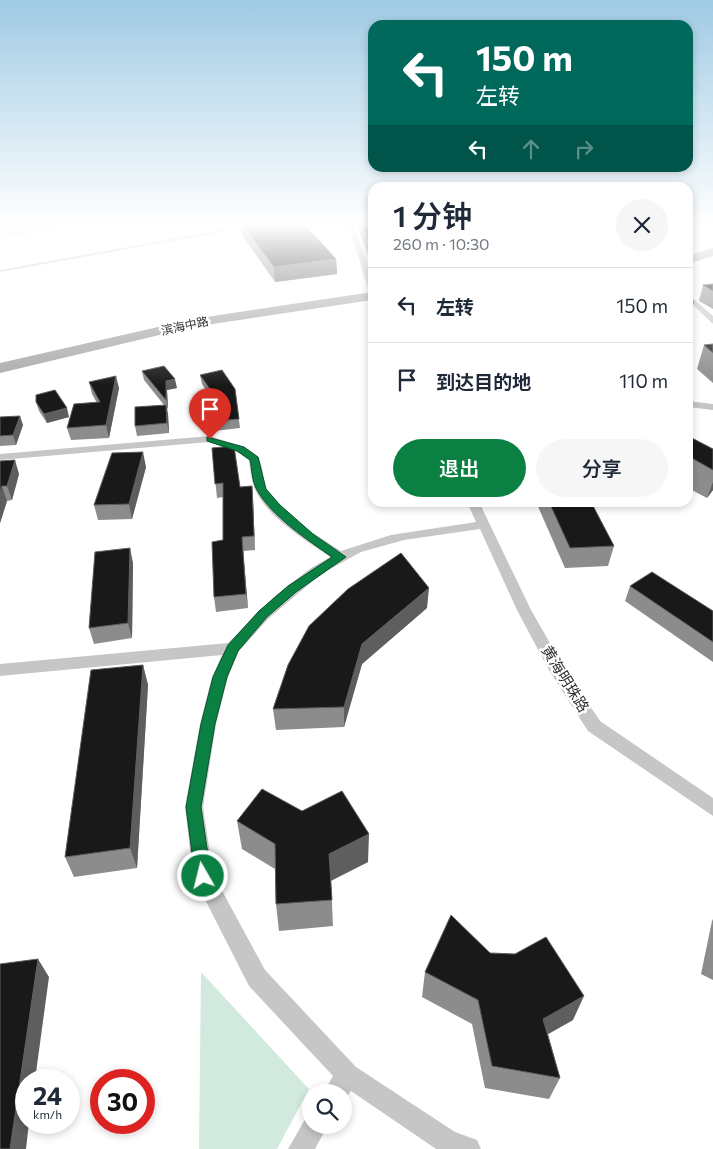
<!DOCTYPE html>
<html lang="zh">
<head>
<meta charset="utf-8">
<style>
	body { margin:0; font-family:Commissioner,"Noto Sans SC",sans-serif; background:#f6f6f7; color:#1f2937; height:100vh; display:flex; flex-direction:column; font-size:19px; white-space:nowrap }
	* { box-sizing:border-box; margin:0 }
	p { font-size:16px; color:#747a83 }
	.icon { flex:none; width:28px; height:28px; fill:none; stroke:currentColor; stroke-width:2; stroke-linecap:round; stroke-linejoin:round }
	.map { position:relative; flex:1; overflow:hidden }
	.panel { position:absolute; left:368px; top:182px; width:325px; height:325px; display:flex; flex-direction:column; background:#fff; border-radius:15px; box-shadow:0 2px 8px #0003 }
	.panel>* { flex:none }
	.guide { position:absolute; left:368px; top:20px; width:325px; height:152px; border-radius:15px; box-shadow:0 2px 8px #0003; background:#00695c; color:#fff; overflow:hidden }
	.tools { position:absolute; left:302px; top:1084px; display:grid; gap:10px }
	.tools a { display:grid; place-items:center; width:50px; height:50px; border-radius:50%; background:#fff; box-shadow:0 2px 8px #0003; font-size:25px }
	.speed { position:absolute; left:15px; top:1069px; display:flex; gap:10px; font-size:25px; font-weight:700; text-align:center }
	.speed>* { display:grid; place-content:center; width:65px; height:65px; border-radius:50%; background:#fff; box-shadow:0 2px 8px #0003; line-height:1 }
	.speed small { font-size:12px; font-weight:400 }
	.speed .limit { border:8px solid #d22; background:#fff; color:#111 }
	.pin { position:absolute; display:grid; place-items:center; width:42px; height:42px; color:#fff; margin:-51px -21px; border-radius:50% 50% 50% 0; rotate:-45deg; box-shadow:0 0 5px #0007 }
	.pin .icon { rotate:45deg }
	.me { position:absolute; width:55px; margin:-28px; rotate:352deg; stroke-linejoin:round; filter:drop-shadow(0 0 4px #0008) }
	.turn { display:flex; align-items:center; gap:18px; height:105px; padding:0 25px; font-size:22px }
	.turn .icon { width:65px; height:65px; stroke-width:2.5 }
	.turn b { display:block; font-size:35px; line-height:42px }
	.lanes { display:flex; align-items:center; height:48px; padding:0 25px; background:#0003; justify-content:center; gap:25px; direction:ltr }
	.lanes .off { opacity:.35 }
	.round { display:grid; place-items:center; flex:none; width:52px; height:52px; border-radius:26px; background:#f6f6f7 }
	.head { display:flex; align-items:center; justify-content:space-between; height:85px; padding:0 25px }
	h1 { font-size:30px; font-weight:600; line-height:38px }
	.action { display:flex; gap:10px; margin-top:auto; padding:10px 25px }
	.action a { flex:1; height:58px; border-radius:30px; background:#0b8043; color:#fff; font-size:20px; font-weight:600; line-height:58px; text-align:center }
	.action a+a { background:#f6f6f7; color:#1f2937 }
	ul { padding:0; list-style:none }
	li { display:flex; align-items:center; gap:15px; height:75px; padding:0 25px; border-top:1px solid #e0e1e3 }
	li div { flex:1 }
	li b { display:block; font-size:19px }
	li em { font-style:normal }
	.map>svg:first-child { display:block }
</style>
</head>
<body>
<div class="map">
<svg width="713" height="1149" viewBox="0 0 713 1149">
	<rect width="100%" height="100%" fill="#fff"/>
	<!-- water -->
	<g fill="#d1eadd">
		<path d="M0,225H89L0,239Z"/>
		<path d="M201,972L309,1089L277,1149H199Z"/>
	</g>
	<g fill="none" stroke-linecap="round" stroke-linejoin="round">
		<!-- service -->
		<path fill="#c6c6c6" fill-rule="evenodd" d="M227,229L228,231L0,272V270Z"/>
		<!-- minor -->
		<g fill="#c6c6c6" fill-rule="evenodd">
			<path d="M348,225H354L372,278V290L368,288Z"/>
			<path d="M707,225H713V228Z"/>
			<path d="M688,294L713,316V324L688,300Z"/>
			<path d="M688,401L713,404V410L688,407Z"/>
			<path d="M210,436L244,447L258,457C264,466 262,479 267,490C282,516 316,535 341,551L391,535L476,522L467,502H479L531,610L562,664L600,721L713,798V816L588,731L550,672L517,610L480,529L404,540L361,552L321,574L268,619L239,651L228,677L216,724L203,807L213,874L265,970L356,1067L455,1132L477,1140L481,1149H436L351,1091L344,1101V1092H324L333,1076L249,986L193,876L185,807L200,724L212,677L222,655L0,676V664L228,643L275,596L311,568L330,557C304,539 266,517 254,487C251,479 250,469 249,460L236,451L209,442L0,460V454Z"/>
			<path d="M311,1115V1125H328L315,1149H288L307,1116Z"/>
		</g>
		<!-- primary -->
		<g fill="#aaa" fill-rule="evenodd">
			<path d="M713,248V256L688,264V256Z"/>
			<path d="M372,292V300L193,327L0,373V363L193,319Z"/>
		</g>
	</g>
	<!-- wall -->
	<g fill="#8c8c8c">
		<path d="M241,225H305L336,259L337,274L275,282L242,235Z"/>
		<path d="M357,225H372V264Z"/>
		<path d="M713,284V309L699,301L703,285Z"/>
		<path d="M713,344V383L697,369L704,345Z"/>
		<path d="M142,371L177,388L167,390L168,409L167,408L168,414L169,433L137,436L135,426L164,405L144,380Z"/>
		<path d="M200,375L235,389L240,428L214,431L211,398L202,384Z"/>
		<path d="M89,382L119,388L109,438L71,440L67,428L97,403L92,394Z"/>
		<path d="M36,402L69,417L47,423L39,411Z"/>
		<path d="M0,417L23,425L16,445L0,446Z"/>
		<path d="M688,436L713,449V490L707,498L688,488Z"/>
		<path d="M212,448L240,487L252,486L253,500L255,550L243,551L248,608L216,612L214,597L223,540V497L217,498Z"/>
		<path d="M0,461L19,474L12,500L7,501L0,523Z"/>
		<path d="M146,467L132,519L98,520L94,505Z"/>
		<path d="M536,502H591L614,546L608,566L565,568Z"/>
		<path d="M133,563L132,638L94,644L89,628Z"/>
		<path d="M630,586L713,611V662L625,601Z"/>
		<path d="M427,608L362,664L344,727L276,730L273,709Z"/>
		<path d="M143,665L148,685L137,868L74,877L65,857Z"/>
		<path d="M237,821L368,862L331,881L333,926L279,931L276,904L275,869L242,849Z"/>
		<path d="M713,919V980L701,974L712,921Z"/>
		<path d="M490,953L573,1020L548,1034L560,1078L549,1099L485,1088L472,1024L422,997L425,972Z"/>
	</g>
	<!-- shaded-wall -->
	<g fill="#5e5e5e">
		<path d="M336,259L337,274L275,282L274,267Z"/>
		<path d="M694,302L688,325V311Z"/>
		<path d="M116,376L119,388L109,438L106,425Z"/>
		<path d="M175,379L177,388L167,390L168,409L166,400V381Z"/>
		<path d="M166,405L168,414L169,433L167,423Z"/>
		<path d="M67,408L69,417L47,423L44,414Z"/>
		<path d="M20,416L23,425L16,445L13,435Z"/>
		<path d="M143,452L146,467L132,519L129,504Z"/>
		<path d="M15,460L19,474L12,500L7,486Z"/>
		<path d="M713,482V490L707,498Z"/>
		<path d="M2,486L7,501L0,523V492Z"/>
		<path d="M252,486L253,500L255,550L254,536Z"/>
		<path d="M242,537L243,551L248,608L246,594Z"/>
		<path d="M130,548L133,563L132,638L128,623Z"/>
		<path d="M429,588L427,608L362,664L344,727V707L362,644Z"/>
		<path d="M143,665L148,685L137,868L130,848Z"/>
		<path d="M369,834L368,862L330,881L329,854Z"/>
		<path d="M38,959L49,977L35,1080H26V1122H29L26,1149H10Z"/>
		<path d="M584,996L573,1020L534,1042L543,1019Z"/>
	</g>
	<!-- building -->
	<g fill="#191919" stroke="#5e5e5e">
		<path d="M243,225H305L336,259L274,267Z"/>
		<path d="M362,225H372V250Z"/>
		<path d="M713,284V291L703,285Z"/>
		<path d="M688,297L694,302L688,311Z"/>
		<path d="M713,344V353L704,345Z"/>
		<path d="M164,366L175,379L166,381V400L142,371Z"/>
		<path d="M222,370L235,389L239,419L213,421L210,389L200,375Z"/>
		<path d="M116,376L106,425L67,428L74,404L100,402L89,382Z"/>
		<path d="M55,390L67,408L44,414L36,402V395Z"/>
		<path d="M166,405L167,423L135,426V407Z"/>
		<path d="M20,416L13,435L0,436V417Z"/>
		<path d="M688,436L713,449V470L688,456Z"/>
		<path d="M234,446L240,487L252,486L254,536L242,537L246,594L214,597L212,542L223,540V483L215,484L212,448Z"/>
		<path d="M143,452L129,504L94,505L112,453Z"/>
		<path d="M15,460L7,486H2L0,492V461Z"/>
		<path d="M549,502H591L614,546L570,548Z"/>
		<path d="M130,548L128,623L89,628L95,552Z"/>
		<path d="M401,553L429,588L362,644L344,707L273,709L288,665L309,626L348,589Z"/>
		<path d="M652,572L713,611V642L630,586Z"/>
		<path d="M143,665L130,848L65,857L91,670Z"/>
		<path d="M262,789L302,811L342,791L369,834L329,854L332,900L276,904L275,844L237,821Z"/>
		<path d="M451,915L490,953L515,954L546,937L584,996L543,1019L560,1078L492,1066L478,1000L425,972Z"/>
		<path d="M38,959L10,1149H0V964Z"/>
	</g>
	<!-- sky -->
	<linearGradient id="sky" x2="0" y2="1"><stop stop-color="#9fcae4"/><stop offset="0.58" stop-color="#fff"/><stop offset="1" stop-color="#fff" stop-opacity="0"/></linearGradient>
	<rect width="713" height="386" fill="url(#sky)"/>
	<!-- route -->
	<path fill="#0b8043" stroke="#07532c" d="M207,437L244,447L258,457L266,489L280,505L313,534L346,557L296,592L267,617L238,651L227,677L215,724L201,807L211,876L209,882L203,884L197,882L195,876L186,807L201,724L213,677L228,645L259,611L288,586L332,557C309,541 271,516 257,490C252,482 252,469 250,460L237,451L207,441Z"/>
	<g text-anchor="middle" stroke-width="5" stroke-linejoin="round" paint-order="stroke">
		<!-- far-street labels -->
		<g font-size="12" fill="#323232" stroke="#fff">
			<text transform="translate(185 326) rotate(-12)" y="4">滨海中路</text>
		</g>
		<!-- street labels -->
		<g font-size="15" fill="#323232" stroke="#fff">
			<text transform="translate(565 679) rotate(58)" y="5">黄海明珠路</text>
		</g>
	</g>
</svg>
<div class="tools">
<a><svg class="icon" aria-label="search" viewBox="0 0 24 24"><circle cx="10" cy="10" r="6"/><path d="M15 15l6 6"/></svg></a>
</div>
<div class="speed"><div>24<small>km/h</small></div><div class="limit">30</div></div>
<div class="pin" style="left:210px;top:439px;background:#d93025"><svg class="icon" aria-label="arrive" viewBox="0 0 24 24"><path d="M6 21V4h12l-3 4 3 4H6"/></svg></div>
<svg class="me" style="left:203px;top:876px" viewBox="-20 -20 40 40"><circle r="17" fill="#0b8043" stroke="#fff" stroke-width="3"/><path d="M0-11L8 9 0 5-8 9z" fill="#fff"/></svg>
<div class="guide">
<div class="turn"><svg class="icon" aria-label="left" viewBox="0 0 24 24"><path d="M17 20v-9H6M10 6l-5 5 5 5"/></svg><div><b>150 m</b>左转</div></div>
<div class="lanes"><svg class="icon" aria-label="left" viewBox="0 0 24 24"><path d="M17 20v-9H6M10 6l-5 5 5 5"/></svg><svg class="icon off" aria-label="ahead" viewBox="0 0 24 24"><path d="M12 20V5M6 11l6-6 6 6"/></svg><svg class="icon off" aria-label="right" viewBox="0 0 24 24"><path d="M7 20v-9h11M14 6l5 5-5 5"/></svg></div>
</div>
<section class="panel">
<div class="head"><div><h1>1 分钟</h1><p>260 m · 10:30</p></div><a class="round"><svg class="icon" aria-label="close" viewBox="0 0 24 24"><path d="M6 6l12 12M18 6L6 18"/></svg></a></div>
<ul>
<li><svg class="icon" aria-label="left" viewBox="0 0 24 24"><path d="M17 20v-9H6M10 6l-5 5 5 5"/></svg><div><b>左转</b></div><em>150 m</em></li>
<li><svg class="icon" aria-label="arrive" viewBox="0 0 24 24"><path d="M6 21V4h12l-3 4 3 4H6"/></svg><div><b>到达目的地</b></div><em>110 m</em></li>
</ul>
<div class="action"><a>退出</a><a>分享</a></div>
</section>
</div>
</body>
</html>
